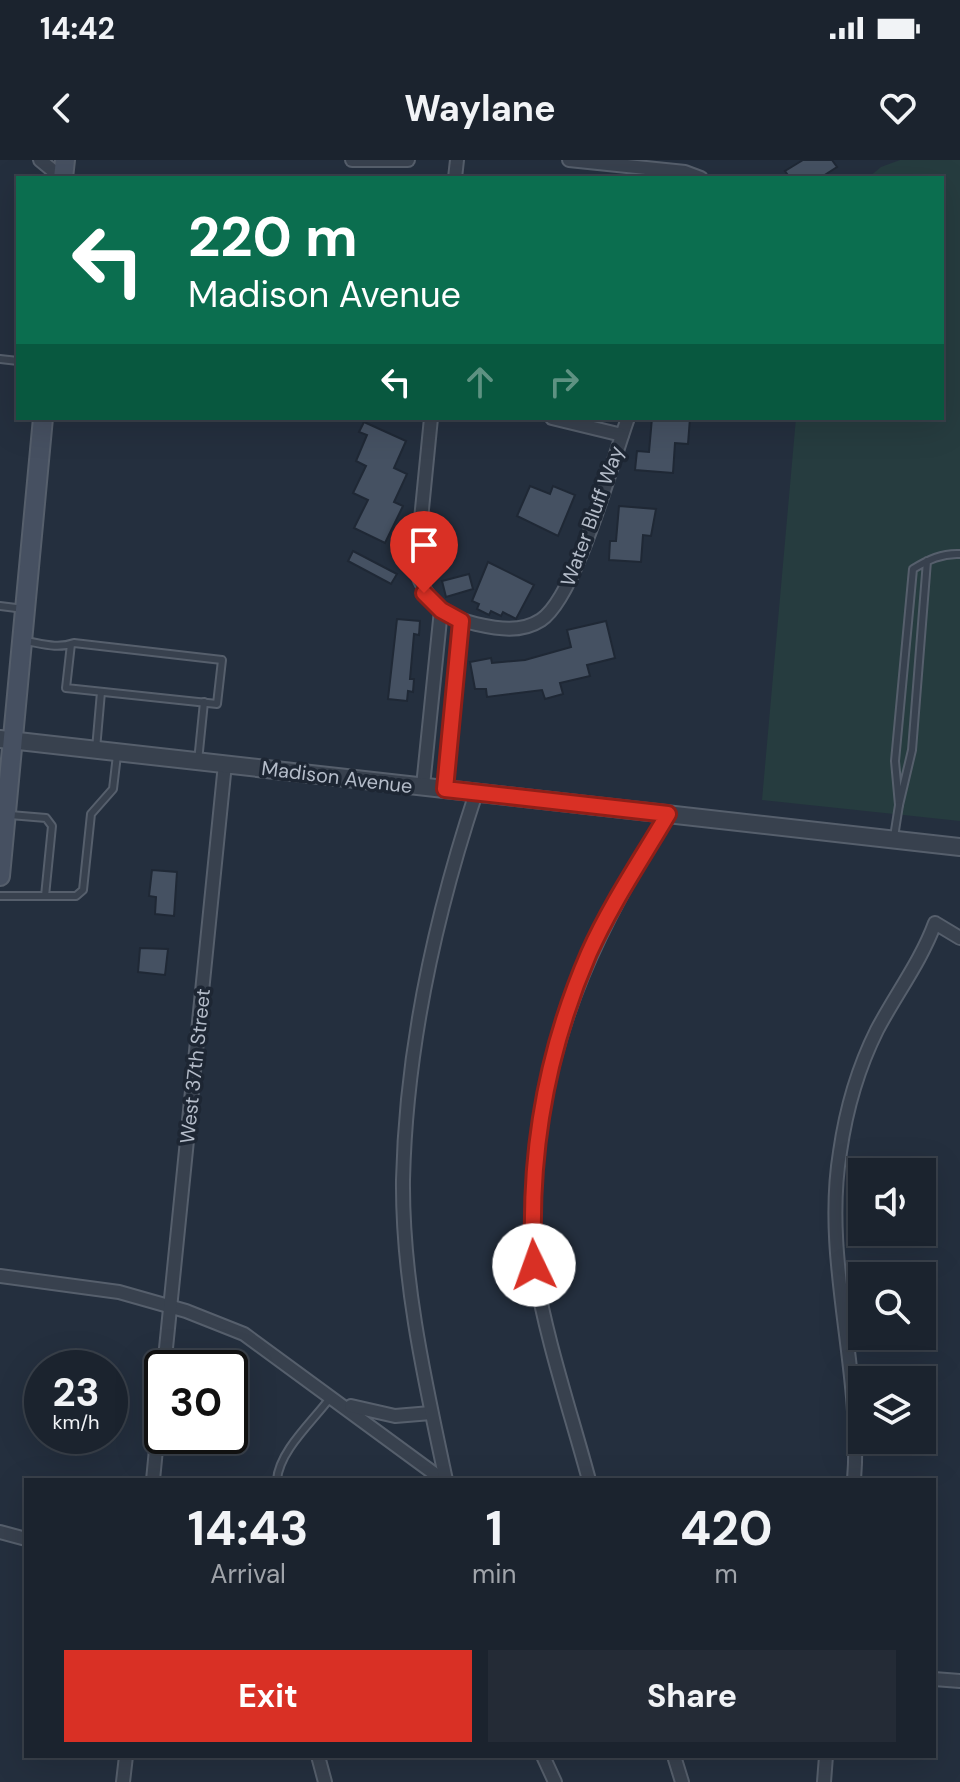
<!DOCTYPE html>
<html lang="en">
<head>
<meta charset="utf-8">
<style>
	body { margin:0; font-family:"DM Sans",sans-serif; background:#242b36; color:#f1f3f6; height:100vh; display:flex; flex-direction:column; font-size:30px; white-space:nowrap }
	* { box-sizing:border-box; margin:0 }
	p { font-size:26px; color:#a0a4aa }
	.icon { flex:none; width:44px; height:44px; fill:none; stroke:currentColor; stroke-width:2; stroke-linecap:round; stroke-linejoin:round }
	.map { position:relative; flex:1; overflow:hidden }
	.drawer { position:absolute; left:24px; top:1318px; width:912px; height:280px; display:flex; flex-direction:column; background:#1b232e; border-radius:0px; box-shadow:0 8px 32px #0002,0 0 0 2px #39404a }
	.drawer>* { flex:none }
	.banner { position:absolute; left:16px; top:16px; width:928px; height:244px; border-radius:0px; box-shadow:0 8px 32px #0002,0 0 0 2px #39404a; background:#0b6e4f; color:#fff; overflow:hidden }
	.buttons { position:absolute; left:848px; top:998px; display:grid; gap:16px }
	.buttons a { display:grid; place-items:center; width:88px; height:88px; border-radius:0px; background:#1b232e; box-shadow:0 8px 32px #0002,0 0 0 2px #39404a; font-size:40px }
	.speed { position:absolute; left:24px; top:1190px; display:flex; gap:16px; font-size:40px; font-weight:700; text-align:center }
	.speed>* { display:grid; place-content:center; width:104px; height:104px; border-radius:50%; background:#1b232e; box-shadow:0 8px 32px #0002,0 0 0 2px #39404a; line-height:1 }
	.speed small { font-size:20px; font-weight:400 }
	.speed .limit { border:4px solid #111; border-radius:12px; background:#fff; color:#111 }
	.pin { position:absolute; display:grid; place-items:center; width:68px; height:68px; color:#fff; margin:-82px -34px; border-radius:50% 50% 50% 0; rotate:-45deg; box-shadow:0 0 8px #0007 }
	.pin .icon { rotate:45deg }
	.me { position:absolute; width:88px; margin:-44px; rotate:357deg; stroke-linejoin:round; filter:drop-shadow(0 0 6px #0008) }
	.turn { display:flex; align-items:center; gap:28px; height:168px; padding:0 40px; font-size:36px }
	.turn .icon { width:104px; height:104px; stroke-width:2.5 }
	.turn b { display:block; font-size:56px; line-height:68px }
	.lanes { display:flex; align-items:center; height:76px; padding:0 40px; background:#0003; justify-content:center; gap:40px; direction:ltr }
	.lanes .off { opacity:.35 }
	.eta { display:flex; justify-content:space-evenly; align-items:center; height:136px; text-align:center }
	.eta b { font-size:48px; font-weight:700; line-height:56px }
	.cta { display:flex; gap:16px; margin-top:auto; padding:16px 40px }
	.cta a { flex:1; height:92px; border-radius:0px; background:#d93025; color:#fff; font-size:32px; font-weight:700; line-height:92px; text-align:center }
	.cta a+a { background:#242b36; color:#f1f3f6 }
	.status { display:flex; justify-content:space-between; align-items:center; height:56px; padding:0 40px; background:#1b232e; direction:ltr }
	.status svg { height:22px; fill:currentColor }
	header { display:flex; justify-content:space-between; align-items:center; height:104px; padding:0 40px; background:#1b232e; font-size:36px; font-weight:700 }
	.map>svg:first-child { display:block }
</style>
</head>
<body>
<div class="status"><b>14:42</b><svg viewBox="0 0 49 12"><path d="M0 12V9h3v3zM5 12V6h3v6zM10 12V3h3v9zM15 12V0h3v12zM26 1h20v11H26zM47 4h2v5h-2z"/></svg></div>
<header><svg class="icon" aria-label="back" viewBox="0 0 24 24"><path d="M15 5l-7 7 7 7"/></svg>Waylane<svg class="icon" aria-label="heart" viewBox="0 0 24 24"><path d="M12 20l-8-8c-3-5 5-10 8-4 3-6 11-1 8 4z"/></svg></header>
<div class="map">
<svg width="960" height="1622" viewBox="0 0 960 1622">
	<rect width="100%" height="100%" fill="#242f3e"/>
	<!-- green -->
	<path fill="#263c3f" d="M900,0H960V661L762,640L796,258H942V18H868L881,7Z"/>
	<!-- building -->
	<g fill="#455162" stroke="#1f2835" stroke-width="2">
		<path d="M803,0H832L837,7L820,18H790L785,11Z"/>
		<path d="M652,258H690L688,284L675,283L673,313L635,310L637,291L649,292Z"/>
		<path d="M364,262L406,281L394,308L407,314L394,342L403,346L385,383L354,368L368,340L353,333L366,306L356,301L367,275L359,272Z"/>
		<path d="M530,326L550,334L553,326L575,335L558,376L517,356Z"/>
		<path d="M619,346L656,349L651,376L643,375L641,402L609,400L610,381H616Z"/>
		<path d="M353,391L397,414L391,424L348,401Z"/>
		<path d="M488,402L534,425L516,459L503,452L501,456L491,451L489,455L477,449L479,444L472,441Z"/>
		<path d="M469,414L473,429L446,437L442,421Z"/>
		<path d="M397,459L420,461L419,475L414,474L410,519H414L413,532L408,531L407,541L388,539Z"/>
		<path d="M606,461L615,498L587,505L590,516L560,523L563,534L545,539L542,530L487,537L486,529H475L470,502L491,498L492,503L525,500L571,487L567,470Z"/>
		<path d="M152,710L177,712L174,756L155,754L156,737L149,736Z"/>
		<path d="M140,788L168,789L165,815L138,812Z"/>
	</g>
	<g fill="none" stroke-linecap="round" stroke-linejoin="round">
		<defs>
			<g id="service">
				<path d="M0,199L18,201"/>
				<path d="M927,401L912,590L899,645L895,601L913,409C928,400 942,393 960,394"/>
				<path d="M0,446L24,449"/>
				<path d="M26,481C43,484 58,489 74,483L222,500L217,544L66,528L71,484"/>
				<path d="M96,589L101,532"/>
				<path d="M198,601L204,542"/>
				<path d="M10,655L46,658L52,666L45,736"/>
				<path d="M894,677L899,645"/>
				<path d="M0,736H76L83,730L91,654L113,629L117,595"/>
				<path d="M277,1320C279,1291 313,1261 330,1238"/>
			</g>
			<g id="minor">
				<path d="M40,0L62,18"/>
				<path d="M352,0H408"/>
				<path d="M569,0L685,12L701,18"/>
				<path d="M455,18L457,0"/>
				<path d="M431,258L416,410C426,440 443,457 476,464C498,469 521,473 541,460C576,437 612,302 628,258"/>
				<path d="M552,258L622,275"/>
				<path d="M423,626L441,450"/>
				<path d="M445,629L461,461"/>
				<path d="M0,1116L119,1132L186,1151L244,1174L443,1320"/>
				<path d="M164,1208L225,604"/>
				<path d="M351,1246L395,1256L431,1253"/>
				<path d="M153,1320L162,1228"/>
				<path d="M446,1320C425,1222 402,1120 403,1020C406,888 435,757 476,633"/>
				<path d="M589,1320C570,1250 546,1179 534,1107C529,1069 532,1029 537,992C553,857 599,768 668,654"/>
				<path d="M854,1320C863,1211 822,1101 840,992C846,950 858,908 877,870C896,834 921,801 935,763L960,778"/>
				<path d="M0,1372L26,1379"/>
				<path d="M934,1519L960,1521"/>
				<path d="M318,1596L325,1622"/>
				<path d="M543,1596L555,1622"/>
				<path d="M674,1596L682,1622"/>
				<path d="M123,1622L126,1596"/>
				<path d="M824,1622L826,1596"/>
			</g>
			<path id="tertiary" d="M0,579L960,687"/>
			<g id="secondary">
				<path d="M63,18L65,0"/>
				<path d="M0,716L43,258"/>
			</g>
		</defs>
		<!-- service casing -->
		<use href="#service" stroke="#565f6c" stroke-width="10"/>
		<!-- minor casing -->
		<use href="#minor" stroke="#565f6c" stroke-width="16"/>
		<!-- tertiary casing -->
		<use href="#tertiary" stroke="#565f6c" stroke-width="20"/>
		<!-- secondary casing -->
		<use href="#secondary" stroke="#565f6c" stroke-width="22"/>
		<!-- service -->
		<use href="#service" stroke="#38414e" stroke-width="6"/>
		<!-- minor -->
		<use href="#minor" stroke="#38414e" stroke-width="12"/>
		<!-- tertiary -->
		<use href="#tertiary" stroke="#38414e" stroke-width="16"/>
		<!-- secondary -->
		<use href="#secondary" stroke="#465061" stroke-width="18"/>
	</g>
	<g fill="none" stroke-linecap="round" stroke-linejoin="round">
		<defs>
			<path id="route" d="M424,433L441,450L461,461L445,629L668,654C641,700 611,744 589,793C546,892 528,998 534,1105"/>
		</defs>
		<!-- route casing -->
		<use href="#route" stroke="#8d1f18" stroke-width="20"/>
		<!-- route -->
		<use href="#route" stroke="#d93025" stroke-width="14"/>
	</g>
	<g text-anchor="middle" stroke-width="7" stroke-linejoin="round" paint-order="stroke">
		<!-- street labels -->
		<g font-size="20" fill="#b4bcc9" stroke="#1d2633">
			<text transform="translate(592 356) rotate(-70)" y="7">Water Bluff Way</text>
			<text transform="translate(337 617) rotate(7)" y="7">Madison Avenue</text>
			<text transform="translate(195 906) rotate(-84)" y="7">West 37th Street</text>
		</g>
	</g>
</svg>
<div class="buttons">
<a><svg class="icon" aria-label="sound" viewBox="0 0 24 24"><path d="M4 9h4l5-4v14l-5-4H4zM17 9q2 3 0 6"/></svg></a>
<a><svg class="icon" aria-label="search" viewBox="0 0 24 24"><circle cx="10" cy="10" r="6"/><path d="M15 15l6 6"/></svg></a>
<a><svg class="icon" aria-label="layers" viewBox="0 0 24 24"><path d="M12 4l9 5-9 5-9-5zM3 14l9 5 9-5"/></svg></a>
</div>
<div class="speed"><div>23<small>km/h</small></div><div class="limit">30</div></div>
<div class="pin" style="left:424px;top:433px;background:#d93025"><svg class="icon" aria-label="arrive" viewBox="0 0 24 24"><path d="M6 21V4h12l-3 4 3 4H6"/></svg></div>
<svg class="me" style="left:534px;top:1105px" viewBox="-20 -20 40 40"><circle r="19" fill="#fff"/><path d="M0-13L10 11 0 6-10 11z" fill="#d93025"/></svg>
<div class="banner">
<div class="turn"><svg class="icon" aria-label="left" viewBox="0 0 24 24"><path d="M17 20v-9H6M10 6l-5 5 5 5"/></svg><div><b>220 m</b>Madison Avenue</div></div>
<div class="lanes"><svg class="icon" aria-label="left" viewBox="0 0 24 24"><path d="M17 20v-9H6M10 6l-5 5 5 5"/></svg><svg class="icon off" aria-label="ahead" viewBox="0 0 24 24"><path d="M12 20V5M6 11l6-6 6 6"/></svg><svg class="icon off" aria-label="right" viewBox="0 0 24 24"><path d="M7 20v-9h11M14 6l5 5-5 5"/></svg></div>
</div>
<section class="drawer">
<div class="eta">
<div><b>14:43</b><p>Arrival</p></div>
<div><b>1</b><p>min</p></div>
<div><b>420</b><p>m</p></div>
</div>
<div class="cta"><a>Exit</a><a>Share</a></div>
</section>
</div>
</body>
</html>
